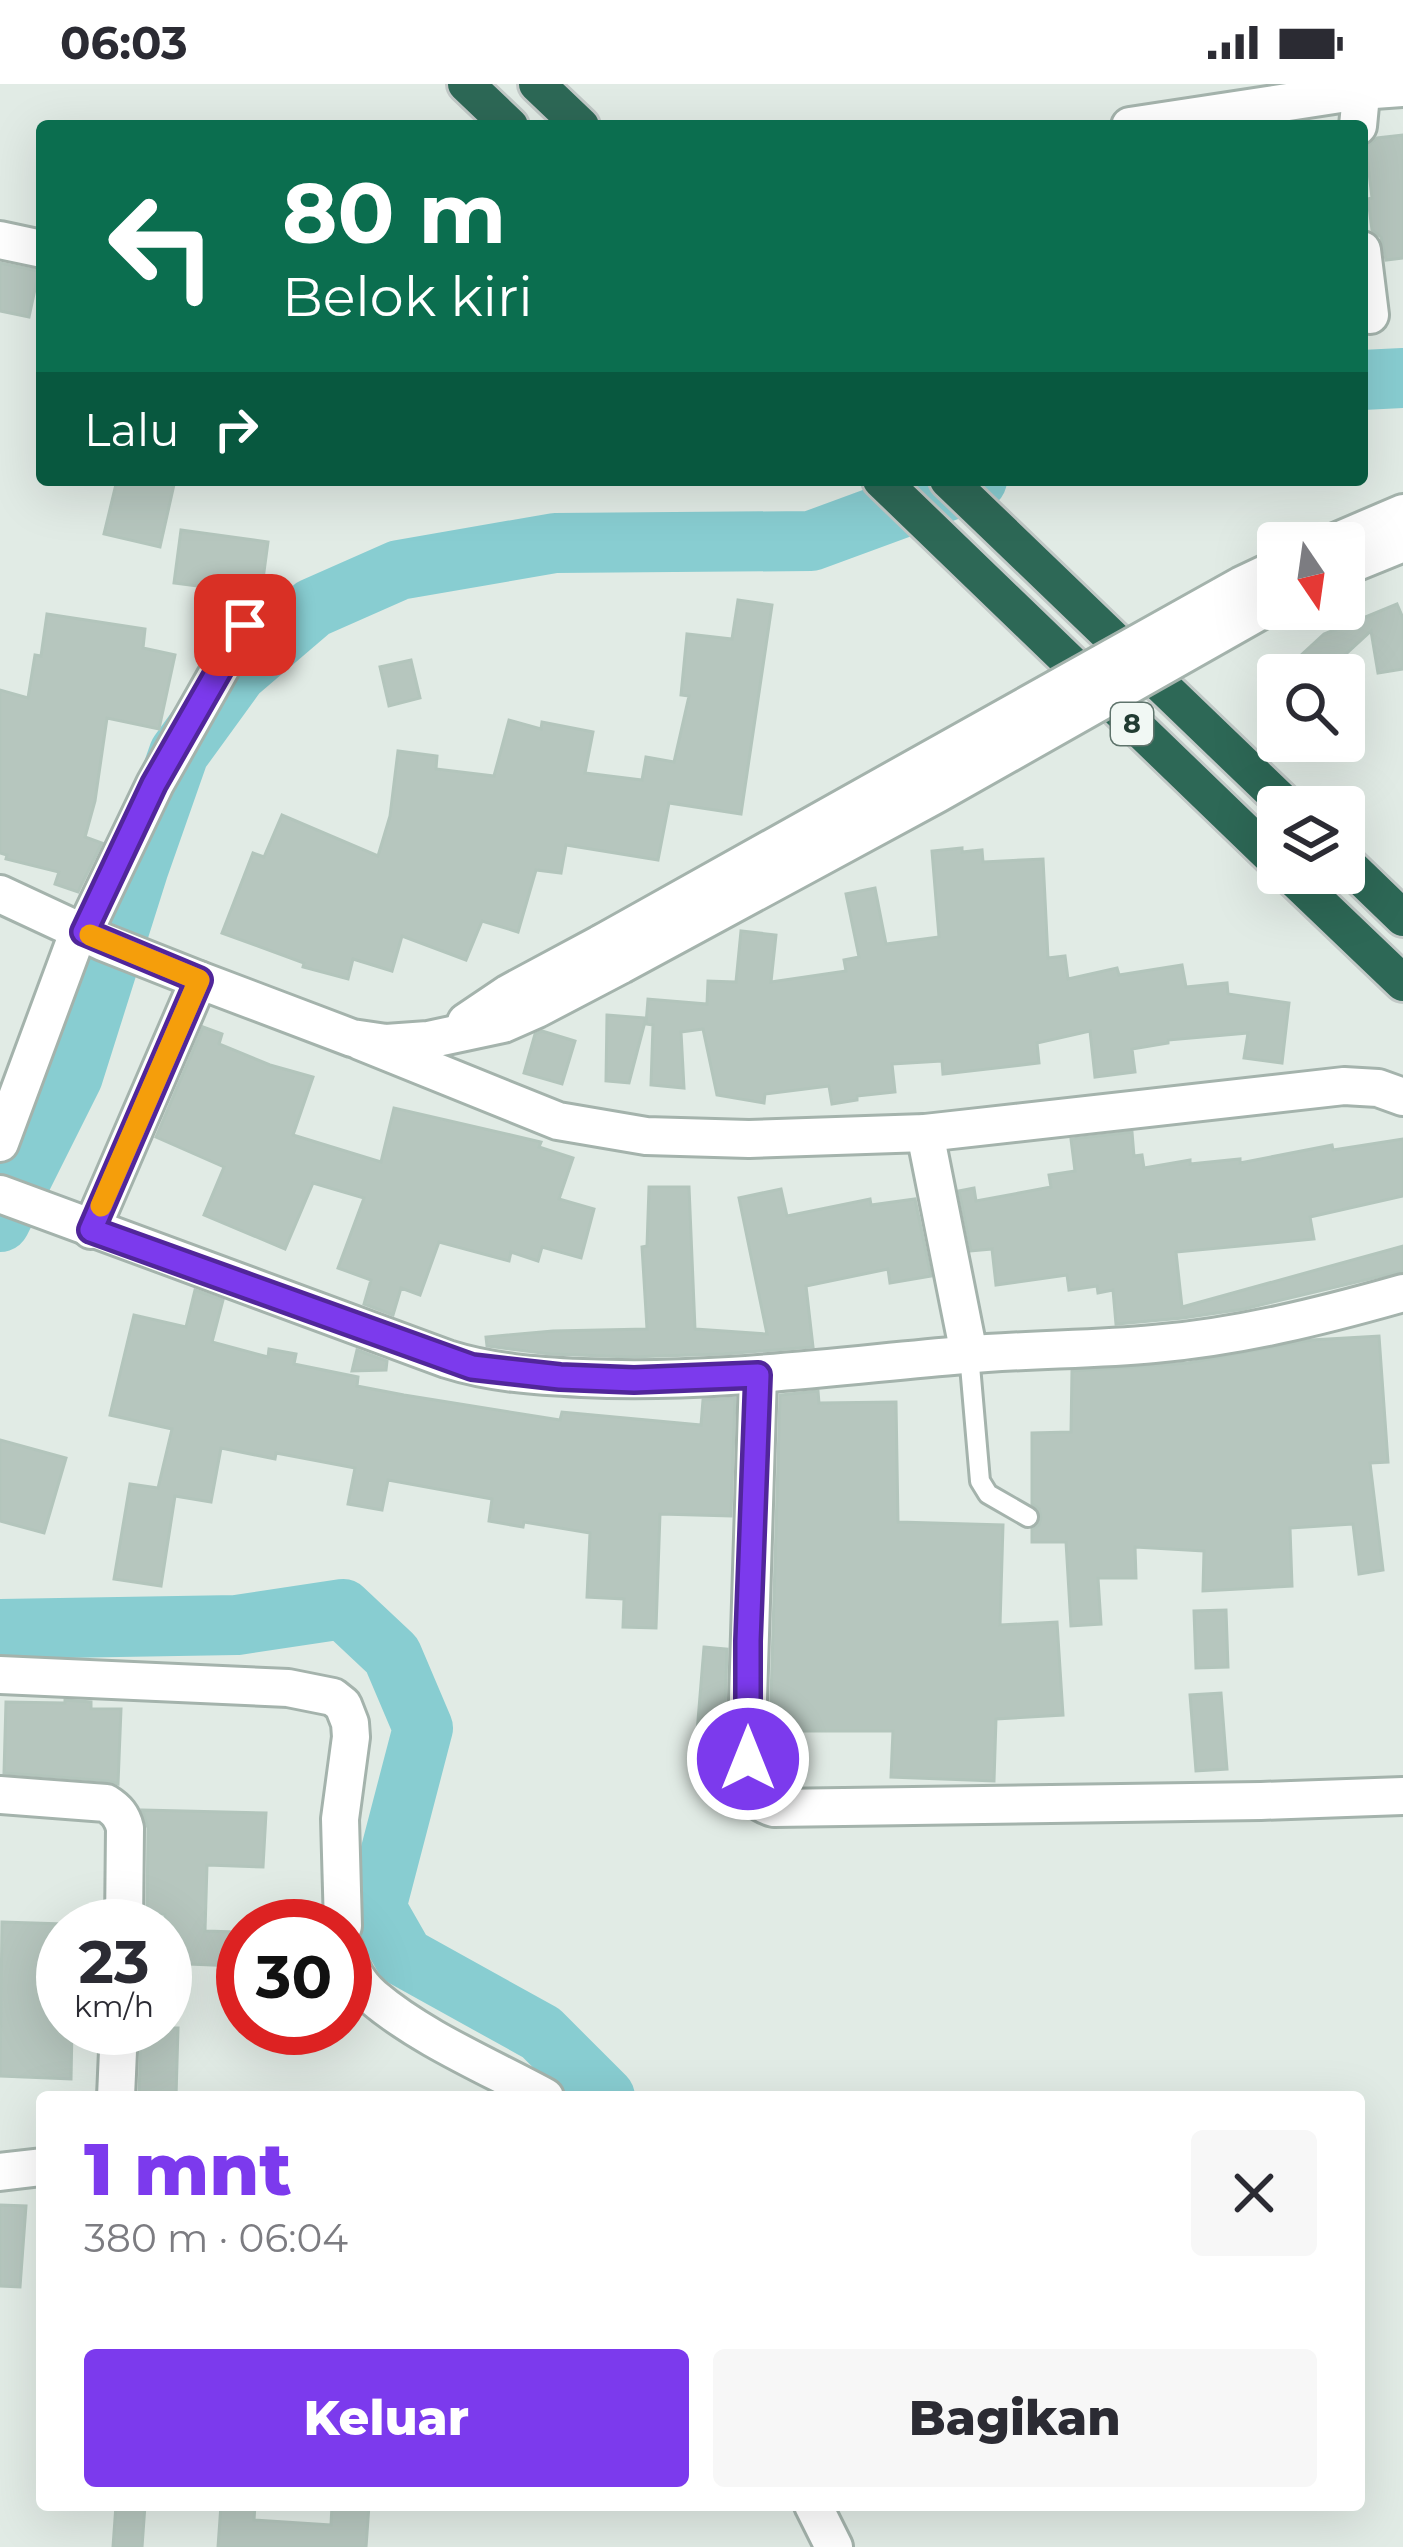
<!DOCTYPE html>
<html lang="id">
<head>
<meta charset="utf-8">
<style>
	body { margin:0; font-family:Montserrat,sans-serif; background:#f7f7f7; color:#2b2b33; height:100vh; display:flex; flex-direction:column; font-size:45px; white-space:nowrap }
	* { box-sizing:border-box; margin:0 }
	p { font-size:39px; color:#7c7c81 }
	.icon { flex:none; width:66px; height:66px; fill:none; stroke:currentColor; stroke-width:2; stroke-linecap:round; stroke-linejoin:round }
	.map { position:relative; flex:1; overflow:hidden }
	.drawer { position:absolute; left:36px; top:2007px; width:1329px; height:420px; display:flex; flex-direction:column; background:#fff; border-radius:12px; box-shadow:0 12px 48px #0002 }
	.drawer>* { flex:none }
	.hud { position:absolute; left:36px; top:36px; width:1332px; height:366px; border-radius:12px; box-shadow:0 12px 48px #0002; background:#0b6e4f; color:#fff; overflow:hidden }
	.needle { width:78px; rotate:167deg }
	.buttons { position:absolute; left:1257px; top:438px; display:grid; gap:24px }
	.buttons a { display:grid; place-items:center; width:108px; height:108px; border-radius:12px; background:#fff; box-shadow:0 12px 48px #0002; font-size:60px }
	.speed { position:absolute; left:36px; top:1815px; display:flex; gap:24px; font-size:60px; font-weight:700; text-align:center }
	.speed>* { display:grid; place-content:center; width:156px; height:156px; border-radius:50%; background:#fff; box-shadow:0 12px 48px #0002; line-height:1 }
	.speed small { font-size:30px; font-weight:400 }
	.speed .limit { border:18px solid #d22; background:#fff; color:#111 }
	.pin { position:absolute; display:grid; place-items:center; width:102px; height:102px; color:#fff; margin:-51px; border-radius:24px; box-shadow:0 6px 18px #0006 }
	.me { position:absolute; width:132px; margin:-66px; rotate:0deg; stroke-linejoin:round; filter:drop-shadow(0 0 9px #0008) }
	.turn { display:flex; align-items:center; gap:42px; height:252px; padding:0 48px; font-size:54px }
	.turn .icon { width:156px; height:156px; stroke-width:2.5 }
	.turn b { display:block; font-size:84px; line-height:102px }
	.then { display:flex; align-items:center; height:114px; padding:0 48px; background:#0003; gap:24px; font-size:45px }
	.round { display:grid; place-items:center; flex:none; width:126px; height:126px; border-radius:12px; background:#f7f7f7 }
	.summary { display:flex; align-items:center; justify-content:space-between; height:204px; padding:0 48px }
	h1 { font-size:72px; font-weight:800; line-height:90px; color:#7c3aed }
	.primary-button { display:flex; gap:24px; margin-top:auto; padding:24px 48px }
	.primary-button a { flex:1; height:138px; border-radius:12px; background:#7c3aed; color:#fff; font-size:48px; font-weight:800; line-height:138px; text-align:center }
	.primary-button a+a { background:#f7f7f7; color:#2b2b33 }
	.status { display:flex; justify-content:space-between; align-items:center; height:84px; padding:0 60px; background:#fff; direction:ltr }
	.status svg { height:33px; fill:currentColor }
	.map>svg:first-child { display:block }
</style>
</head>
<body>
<div class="status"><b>06:03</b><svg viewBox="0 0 49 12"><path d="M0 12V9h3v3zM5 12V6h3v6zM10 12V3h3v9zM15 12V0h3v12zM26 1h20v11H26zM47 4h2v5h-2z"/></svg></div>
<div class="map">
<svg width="1403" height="2463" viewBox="0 0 1403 2463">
	<rect width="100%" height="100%" fill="#e1ebe5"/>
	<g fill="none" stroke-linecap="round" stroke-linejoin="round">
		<!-- river -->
		<g stroke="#88cdd1" stroke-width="60">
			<path d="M1362,296L1403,294"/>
			<path d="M0,1138L73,992L139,783L179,669L237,589L313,524L399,486L555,459L811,457L977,396"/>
			<path d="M0,1545L237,1541L343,1525L392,1571L423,1644L376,1824L404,1873L541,1949L605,2013"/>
		</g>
	</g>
	<!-- building -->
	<g fill="#b6c6be" stroke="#b3c5bc" stroke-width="3">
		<path d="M1403,51V174L1386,176L1381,153L1372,146L1368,115L1372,114L1366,63L1377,54Z"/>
		<path d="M0,179L39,187L29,233L0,227Z"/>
		<path d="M117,396H175L160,463L104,450Z"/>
		<path d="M181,446L268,458L261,510L174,499Z"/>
		<path d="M738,516L772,521L741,730L669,719L658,776L566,761L561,789L536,786L518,848L482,837L466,876L402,852L392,887L353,875L348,895L303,883L304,879L222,849L253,769L264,773L282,731L378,772L390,732L398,667L437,672L436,685L494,692L509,636L541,645L542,638L593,648L585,689L642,696L646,673L674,678L689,612L681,611L687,550L732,555Z"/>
		<path d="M1397,520L1403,534V585L1378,589L1371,547L1323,591H1316L1299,573L1324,550Z"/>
		<path d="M47,530L145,545L143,564L175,571L159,645L107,634L95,717L85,753L102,759L78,808L55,800L59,788L6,775L7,771L0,769V606L28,614L35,571L41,572Z"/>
		<path d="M411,576L420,614L389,622L380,583Z"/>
		<path d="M962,764V768L982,766L983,778L1043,775L1048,874L1065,872L1068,895L1117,884L1119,891L1182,881L1186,903L1227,899L1228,910L1289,919L1282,979L1244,974L1248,949L1168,956V959L1132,965L1135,988L1095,993L1090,947L1037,959L1039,979L943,990L942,977L892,980L895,1008L857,1012V1016L832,1020L829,1002L765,1010L764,1019L717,1011L703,945L681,948L684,1004L651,1001L653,941L646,940L648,915L707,920L708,897L736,898L741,847L776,851L771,898L846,887L844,876L859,873L846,810L875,804L886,860L939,853L932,767Z"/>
		<path d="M607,931L646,934L629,999L606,997Z"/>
		<path d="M203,943L222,950L219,960L270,981L313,993L293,1051L381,1078L394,1024L541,1058L539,1063L573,1074L559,1115L594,1125L581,1174L542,1163L538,1177L511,1168L509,1177L439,1158L420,1211L401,1204L393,1231L364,1220L371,1196L338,1184L364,1114L313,1099L285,1165L204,1131L224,1083L156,1053Z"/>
		<path d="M542,947L575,957L562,1000L524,989L535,950Z"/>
		<path d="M1132,1048L1134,1072L1142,1071L1144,1084L1190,1076V1080L1240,1075V1079L1332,1061L1333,1066L1403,1055V1112L1310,1133L1314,1155L1176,1168L1182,1223L1403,1162V1187L1244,1225L1183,1234L1116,1240L1113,1206L1098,1209L1097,1202L1069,1206L1067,1191L996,1201L992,1165L971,1167L959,1107L974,1104L976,1117L1051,1103L1049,1091L1075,1087L1071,1055Z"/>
		<path d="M649,1103H689L695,1245L767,1250L739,1114L781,1105L787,1132L870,1115L871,1121L915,1115L931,1192L890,1199L888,1185L806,1202L813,1263L724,1270L630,1273L550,1270L487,1262L486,1253L553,1247L647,1245L642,1163L647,1162Z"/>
		<path d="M195,1206L223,1216L212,1258L268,1273L269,1265L296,1270L294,1280L358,1293L357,1302L404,1311L560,1336L562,1328L701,1341L703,1316L735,1314L731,1432L660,1430L656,1544L623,1543L624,1515L587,1513L590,1449L524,1438L523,1443L489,1437L492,1415L388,1396L382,1426L348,1420L355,1384L276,1369L275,1375L221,1364L211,1418L175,1412L161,1502L114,1495L130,1400L158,1404L172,1345L110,1331L134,1231L186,1243Z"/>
		<path d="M1379,1252L1388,1378L1370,1379L1383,1486L1359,1490L1353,1440L1290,1444L1292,1502L1203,1507L1204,1467L1135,1463L1136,1494H1098L1101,1540L1071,1542L1066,1458H1032V1445L1039,1441L1041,1434L1039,1425L1032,1420V1349L1071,1348L1072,1287L1188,1279L1311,1256Z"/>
		<path d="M357,1266L387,1277L386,1286L352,1287Z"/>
		<path d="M818,1307L819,1319L896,1318L898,1438L1003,1441L1000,1541L1057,1538L1063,1631L996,1635L994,1697L891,1693L893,1647H770L780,1311Z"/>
		<path d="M0,1356L66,1374L44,1449L0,1437Z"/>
		<path d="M1226,1526L1228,1583L1196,1584L1194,1527Z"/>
		<path d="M704,1563L727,1565L724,1663L696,1661Z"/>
		<path d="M1221,1609L1227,1685L1196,1687L1190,1611Z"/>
		<path d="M65,1616L91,1618V1625H121L118,1700L108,1697L4,1689L6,1618L65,1619Z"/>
		<path d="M142,1726L266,1729L263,1783L207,1781L205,1847L236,1848L235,1882L165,1879V1830H147L148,1744Z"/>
		<path d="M2,1838L63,1840V1944H72L71,1995L0,1992Z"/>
		<path d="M141,1944H178L176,2013H139Z"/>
		<path d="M0,2121L26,2122L20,2203L0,2202Z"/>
		<path d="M116,2421H145L142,2463H113Z"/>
		<path d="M221,2421H255L254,2436L331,2441L332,2421H369L366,2463H218Z"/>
	</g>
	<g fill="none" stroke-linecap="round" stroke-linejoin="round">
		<defs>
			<path id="service" d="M969,1270L980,1397L988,1410L1028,1433"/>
			<g id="minor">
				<path d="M1130,42L1360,7L1403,4"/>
				<path d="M1358,42L1362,0"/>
				<path d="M0,156L42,165"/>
				<path d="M1362,166L1370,231"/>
				<path d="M84,848L155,700L245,541"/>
				<path d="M360,957L558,1037L646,1052L749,1055L925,1049L1344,1002L1378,1004L1403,1013"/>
				<path d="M925,1049L969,1270"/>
				<path d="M0,1059L79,846"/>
				<path d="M0,1110L447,1275C491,1289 537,1292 582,1294C710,1300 836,1282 963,1271C1027,1265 1091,1266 1154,1260C1238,1253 1322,1232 1403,1209"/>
				<path d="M91,1146L199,896"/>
				<path d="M758,1291L747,1648C748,1677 739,1715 774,1724L1261,1717L1403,1712"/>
				<path d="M0,1591L288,1604L333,1613L343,1621L350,1639L351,1653L340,1735L343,1842"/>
				<path d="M0,1711L106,1719C117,1726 122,1732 125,1744L124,1842"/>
				<path d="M345,1865C349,1883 359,1901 373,1913C421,1954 490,1983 545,2013"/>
				<path d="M116,2013L119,1944"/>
				<path d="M0,2088L42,2083"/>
				<path d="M813,2421L834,2463"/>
			</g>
			<g id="tertiary">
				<path d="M1333,459L1403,429"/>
				<path d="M1344,483L1403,459"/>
				<path d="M0,810L103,858L199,896L352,954L386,959L428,956L503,940L537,925L621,881"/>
				<path d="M466,938L509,909L602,859"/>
			</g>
			<g id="motorway">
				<path d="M466,0L510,42"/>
				<path d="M537,0L581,42"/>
				<path d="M881,396L1278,779"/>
				<path d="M948,396L1288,723"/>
				<path d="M1344,777L1403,834"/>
				<path d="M1288,789L1403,899"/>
			</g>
		</defs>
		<!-- service casing -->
		<use href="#service" stroke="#a4b3ac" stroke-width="24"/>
		<!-- minor casing -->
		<use href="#minor" stroke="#a4b3ac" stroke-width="42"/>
		<!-- tertiary casing -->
		<use href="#tertiary" stroke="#a4b3ac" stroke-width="42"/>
		<!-- motorway casing -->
		<use href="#motorway" stroke="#c1c8c6" stroke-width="42"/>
		<!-- service -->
		<use href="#service" stroke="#fff" stroke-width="18"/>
		<!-- minor -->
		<use href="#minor" stroke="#fff" stroke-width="36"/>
		<!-- tertiary -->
		<use href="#tertiary" stroke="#fff" stroke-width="36"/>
		<!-- motorway -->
		<use href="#motorway" stroke="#2d6856" stroke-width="36"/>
		<defs>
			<g id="tertiary-bridge">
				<path d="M602,859L1242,501L1278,484"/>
				<path d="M621,881L937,710L1278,517"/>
			</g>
		</defs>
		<!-- tertiary-bridge casing -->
		<use href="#tertiary-bridge" stroke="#a4b3ac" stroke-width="42" stroke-linecap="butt"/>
		<!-- tertiary-bridge -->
		<use href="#tertiary-bridge" stroke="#fff" stroke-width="36"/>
	</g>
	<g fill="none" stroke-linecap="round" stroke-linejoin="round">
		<defs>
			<path id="route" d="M245,541L154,700L84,848L199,896L91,1146L472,1283L560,1293L634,1296L758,1291L748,1557V1675"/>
		</defs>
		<!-- route casing -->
		<use href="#route" stroke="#51269a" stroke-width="30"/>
		<!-- route -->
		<use href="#route" stroke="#7c3aed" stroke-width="21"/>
		<!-- slow -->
		<path stroke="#f59e0b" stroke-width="21" d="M90,851L199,896L101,1122"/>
	</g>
	<g text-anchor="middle" stroke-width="9" stroke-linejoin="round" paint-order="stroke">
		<!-- shield labels -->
		<rect fill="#f1f8f4" stroke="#5f746c" stroke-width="3" x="1111" y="619" width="42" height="42" rx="9"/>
		<g font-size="27" font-weight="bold" fill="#213c32">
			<text x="1132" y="649">8</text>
		</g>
	</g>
</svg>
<div class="buttons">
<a><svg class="needle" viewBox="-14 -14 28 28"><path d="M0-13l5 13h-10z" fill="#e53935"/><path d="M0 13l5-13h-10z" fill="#7c7c81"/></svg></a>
<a><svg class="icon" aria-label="search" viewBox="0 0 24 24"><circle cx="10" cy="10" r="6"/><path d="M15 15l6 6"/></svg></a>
<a><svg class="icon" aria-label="layers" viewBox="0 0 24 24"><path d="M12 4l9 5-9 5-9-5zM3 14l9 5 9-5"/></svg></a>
</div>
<div class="speed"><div>23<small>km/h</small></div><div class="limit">30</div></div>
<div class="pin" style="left:245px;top:541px;background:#d93025"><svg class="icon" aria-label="arrive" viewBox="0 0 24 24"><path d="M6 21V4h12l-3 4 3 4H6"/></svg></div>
<svg class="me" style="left:748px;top:1675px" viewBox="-20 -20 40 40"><circle r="17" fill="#7c3aed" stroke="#fff" stroke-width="3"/><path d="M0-11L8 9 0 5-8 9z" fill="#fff"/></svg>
<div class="hud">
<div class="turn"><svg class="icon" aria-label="left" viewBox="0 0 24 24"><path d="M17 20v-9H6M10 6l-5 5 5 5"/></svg><div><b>80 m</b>Belok kiri</div></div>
<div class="then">Lalu<svg class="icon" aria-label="right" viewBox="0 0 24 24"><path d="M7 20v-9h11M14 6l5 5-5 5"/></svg></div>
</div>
<section class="drawer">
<div class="summary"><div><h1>1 mnt</h1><p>380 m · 06:04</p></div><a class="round"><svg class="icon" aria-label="close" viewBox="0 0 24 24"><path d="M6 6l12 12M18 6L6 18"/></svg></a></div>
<div class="primary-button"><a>Keluar</a><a>Bagikan</a></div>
</section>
</div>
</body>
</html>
